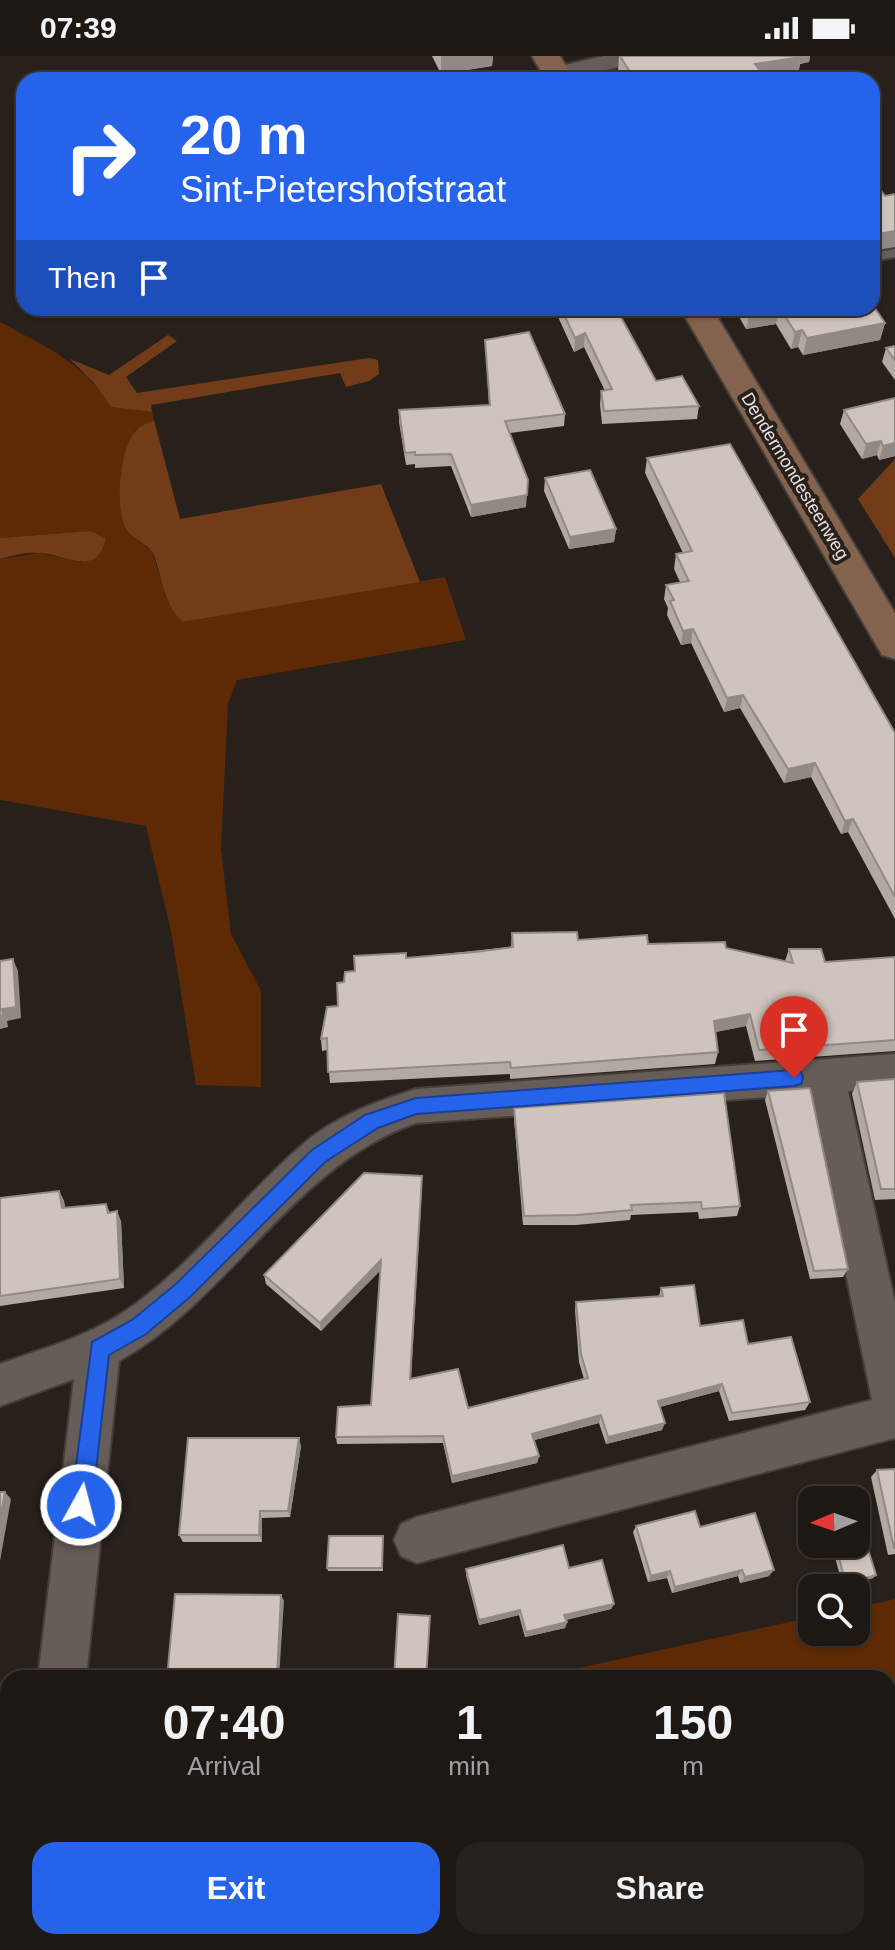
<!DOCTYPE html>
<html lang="en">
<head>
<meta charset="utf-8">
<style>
	body { margin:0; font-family:Arial,sans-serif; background:#26211d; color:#f1f3f6; height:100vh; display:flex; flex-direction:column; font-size:30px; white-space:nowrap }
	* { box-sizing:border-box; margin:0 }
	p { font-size:26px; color:#a1a0a0 }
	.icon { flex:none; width:44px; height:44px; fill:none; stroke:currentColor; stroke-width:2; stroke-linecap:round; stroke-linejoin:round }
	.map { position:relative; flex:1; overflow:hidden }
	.side { position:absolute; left:0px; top:1614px; width:896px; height:280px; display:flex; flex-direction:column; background:#1e1814; border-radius:24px 24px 0 0; box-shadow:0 2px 6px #0004,0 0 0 2px #3c3734 }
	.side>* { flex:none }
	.guide { position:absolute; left:16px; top:16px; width:864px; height:244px; border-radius:24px; box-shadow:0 2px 6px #0004,0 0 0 2px #3c3734; background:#2563eb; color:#fff; overflow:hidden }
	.needle { width:52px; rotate:268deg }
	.buttons { position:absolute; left:798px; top:1430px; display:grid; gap:16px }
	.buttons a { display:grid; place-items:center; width:72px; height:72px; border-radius:16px; background:#1e1814; box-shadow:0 2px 6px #0004,0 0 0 2px #3c3734; font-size:40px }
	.pin { position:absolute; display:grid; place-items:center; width:68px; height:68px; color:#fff; margin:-82px -34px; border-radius:50% 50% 50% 0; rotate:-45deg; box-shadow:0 0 8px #0007 }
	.pin .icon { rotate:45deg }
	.me { position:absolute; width:88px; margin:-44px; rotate:7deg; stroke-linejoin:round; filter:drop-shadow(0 0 6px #0008) }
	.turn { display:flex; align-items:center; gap:28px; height:168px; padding:0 32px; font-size:36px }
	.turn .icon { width:104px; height:104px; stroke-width:2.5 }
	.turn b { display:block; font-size:56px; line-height:68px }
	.then { display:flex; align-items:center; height:76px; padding:0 32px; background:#0003; gap:16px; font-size:30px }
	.eta { display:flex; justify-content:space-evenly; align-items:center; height:136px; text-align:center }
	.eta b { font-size:48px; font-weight:800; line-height:56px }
	.button { display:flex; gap:16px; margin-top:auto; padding:16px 32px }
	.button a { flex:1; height:92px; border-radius:24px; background:#2563eb; color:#fff; font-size:32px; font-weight:800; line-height:92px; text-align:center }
	.button a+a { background:#26211d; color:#f1f3f6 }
	.status { display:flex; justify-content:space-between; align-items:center; height:56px; padding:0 40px; background:#1e1814; direction:ltr }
	.status svg { height:22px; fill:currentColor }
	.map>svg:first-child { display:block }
</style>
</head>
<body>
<div class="status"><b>07:39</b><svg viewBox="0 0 49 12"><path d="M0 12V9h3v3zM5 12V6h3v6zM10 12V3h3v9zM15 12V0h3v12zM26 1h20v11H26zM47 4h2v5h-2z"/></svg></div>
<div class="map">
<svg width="895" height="1894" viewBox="0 0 895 1894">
	<rect width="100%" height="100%" fill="#28201b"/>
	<!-- green -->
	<g fill="#5d2a05">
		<path d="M0,266C46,291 82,305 111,351L152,356L154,364L134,375L138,485L152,495L167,544L183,566L445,521L466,584L237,624L228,648L221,793L231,878L261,935V1031L196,1029L171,875L146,770L0,744V503L39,497L82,506L106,482L90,475L0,482Z"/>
		<path d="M895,1543V1894H376L377,1886H888V1622H533L812,1561V1576H856V1552Z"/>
	</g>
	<!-- forest -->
	<g fill="#733c18">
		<path d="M168,279L177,285L126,321L137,337L369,302L378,304L379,318L369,325L346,331L340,317L151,349L152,356L111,351L94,327L70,303L109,319Z"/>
		<path d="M154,364L180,463L381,428L420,526L183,566C164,549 162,522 154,499C149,488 133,484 127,474C114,454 120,396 134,377C138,371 148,367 154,364Z"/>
		<path d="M895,403V502L858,443Z"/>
		<path d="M90,475L106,482C96,523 68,498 38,497C26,496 12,500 0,503V482Z"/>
	</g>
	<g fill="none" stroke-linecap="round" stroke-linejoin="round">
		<defs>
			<path id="lane" d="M895,193V201L872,205V197Z"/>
			<g id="street">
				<path d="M604,0H648L644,5L562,24L548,23L545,18L548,13Z"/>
				<path d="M895,998V1032L848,1035L895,1247V1382L417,1507L401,1500L394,1484L401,1468L417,1461L872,1344L809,1038L416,1067C294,1109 231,1242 119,1305L86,1622H38L74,1323L0,1350V1308C41,1293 87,1281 124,1256C191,1211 241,1142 302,1089C335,1060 376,1046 416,1033Z"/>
				<path d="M8,1881V1886H58L56,1894H4Z"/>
			</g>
			<g id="secondary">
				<path d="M532,0H560L574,24H546Z"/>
				<path d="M680,252H712L895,557V603L882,599Z"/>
			</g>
		</defs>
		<!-- lane casing -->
		<use href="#lane" stroke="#443e3b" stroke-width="4"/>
		<!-- street casing -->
		<use href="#street" stroke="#443e3b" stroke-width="4"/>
		<!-- secondary casing -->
		<use href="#secondary" stroke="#443e3b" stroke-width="4"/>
		<!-- lane -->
		<use href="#lane" fill="#675d58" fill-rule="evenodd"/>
		<!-- street -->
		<use href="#street" fill="#675d58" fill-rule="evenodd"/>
		<!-- secondary -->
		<use href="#secondary" fill="#84634e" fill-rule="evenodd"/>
	</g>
	<!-- wall -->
	<g fill="#b2a9a3">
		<path d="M432,0H493L492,10L441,18Z"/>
		<path d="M619,0H810L809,6L800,8L798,18L766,23L767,24H623L618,15Z"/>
		<path d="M554,252H646L619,257L656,325L699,350L697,363L602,368L600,349L601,335H605L584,291L574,296Z"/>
		<path d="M734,252H872L885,267L880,284L803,299L798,291L791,293L776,268L746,273Z"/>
		<path d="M485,284L565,358L564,370L510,377L526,451L471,461L451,410L415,412V408L406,409L399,366V354L489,349Z"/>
		<path d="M895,290V324L882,306L886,292Z"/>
		<path d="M895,342V400L879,404L877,399L862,403L840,368L844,354Z"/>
		<path d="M647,402L895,677V863L848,776L841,778L811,721L784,727L740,652L724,656L691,587L681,589L667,559L668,552L664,543L666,529L680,526L674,513L676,498L683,497L645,417Z"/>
		<path d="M545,422L616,473L614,486L569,493L544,435Z"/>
		<path d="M512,877L578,884L726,892L785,905L789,893L825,906L895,901V995L755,1005L746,970L715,976L718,996L715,1008L510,1023V1018L330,1027L327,994L322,995L321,983L338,950L344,926L355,915L406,902L511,891Z"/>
		<path d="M895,1023V1143L875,1144L852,1038L857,1026Z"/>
		<path d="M768,1035L848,1213L843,1221L810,1223L765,1044Z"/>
		<path d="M514,1052L740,1150L737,1160L699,1163L698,1156L631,1159L630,1164L576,1169H523L514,1063Z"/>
		<path d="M422,1129L411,1323L468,1352L584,1323L579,1306L575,1254L576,1246L659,1240L661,1232L700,1270L748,1288L810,1346L805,1354L729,1365L719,1335L660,1351L662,1374L606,1388L599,1367L534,1384L539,1400L537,1407L452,1427L443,1387L337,1388L336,1381L371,1349L380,1214L321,1275L266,1228L264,1219Z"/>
		<path d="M59,1135L64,1145L65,1152L106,1148L110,1157L121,1165L124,1232L0,1250V1142Z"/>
		<path d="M301,1390L290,1461L262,1462V1486H183L179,1479Z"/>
		<path d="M895,1413V1498L888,1499L871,1421L877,1414Z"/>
		<path d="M636,1470L700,1471L769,1520L740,1527L738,1520L672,1537L667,1522L648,1526L633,1476Z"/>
		<path d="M383,1483V1515H328L327,1512Z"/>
		<path d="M838,1498L876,1519L873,1522L843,1531L835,1501Z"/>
		<path d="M569,1512L614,1548L611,1553L566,1564L567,1566L565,1572L525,1581L519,1559L479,1569L466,1519V1513Z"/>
	</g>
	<!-- shaded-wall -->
	<g fill="#918984">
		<path d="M441,0H493L492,10L441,18Z"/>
		<path d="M794,0H810L809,6L800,8L798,18L759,24L755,8Z"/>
		<path d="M895,175V191L872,195V179Z"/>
		<path d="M611,252H646L610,258Z"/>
		<path d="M773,252H779L776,268L746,273L750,256Z"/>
		<path d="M885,267L880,284L803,299L807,282Z"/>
		<path d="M802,274L798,291L791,293L795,276Z"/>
		<path d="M585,277L584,291L574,296L575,282Z"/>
		<path d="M881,385L877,399L862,403L866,388Z"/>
		<path d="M895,387V400L879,404L883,390Z"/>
		<path d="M527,439L526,451L471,461V449Z"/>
		<path d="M616,473L614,486L569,493L570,481Z"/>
		<path d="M693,573L691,587L681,589L683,575Z"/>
		<path d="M743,639L740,652L724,656L727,642Z"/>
		<path d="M815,707L811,721L784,727L788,713Z"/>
		<path d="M853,763L848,776L841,778L845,765Z"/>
		<path d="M13,903L18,915L21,962L7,965L8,971L0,973V960Z"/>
		<path d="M750,958L746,970L711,977L714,965Z"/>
		<path d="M422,1120V1129L410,1331V1323Z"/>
		<path d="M59,1135L64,1145L66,1162L62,1152Z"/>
		<path d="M117,1155L121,1165L124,1232L120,1223Z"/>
		<path d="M381,1204L382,1213L321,1275L320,1267Z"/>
		<path d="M722,1328L719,1335L655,1352L658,1345Z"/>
		<path d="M601,1359L599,1367L531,1385L532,1378Z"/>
		<path d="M665,1367L662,1374L606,1388L608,1381Z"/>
		<path d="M299,1382L301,1390L290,1461L288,1455Z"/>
		<path d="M539,1400L537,1407L452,1427V1420Z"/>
		<path d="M5,1436L11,1443L0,1505V1462Z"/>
		<path d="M260,1455L262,1462V1486L259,1479Z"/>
		<path d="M742,1514L738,1520L672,1537L675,1531Z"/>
		<path d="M774,1514L769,1520L740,1527L745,1521Z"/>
		<path d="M670,1515L667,1522L648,1526L651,1520Z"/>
		<path d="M876,1519L873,1522L843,1531L846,1528Z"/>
		<path d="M281,1539L284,1545L279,1622H277Z"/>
		<path d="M614,1548L611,1553L563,1564L564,1559Z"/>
		<path d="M520,1554L519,1559L479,1569V1564Z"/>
		<path d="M567,1566L565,1572L525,1581L526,1576Z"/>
	</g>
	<!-- building -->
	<g fill="#cfc4bd" stroke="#918984" stroke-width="2">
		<path d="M620,0H800L801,1L755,8L767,24H635Z"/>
		<path d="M872,122L885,140L895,138V175L872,179Z"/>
		<path d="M872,248L885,267L807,282L802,274L795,276L780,252H872Z"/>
		<path d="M561,252H616L656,325L682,320L699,350L604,355L601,335L612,333L585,277L575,282Z"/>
		<path d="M747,252H773L750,256Z"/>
		<path d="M529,276L565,358L505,365L528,424L527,439L471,449L451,398L415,399V396L405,397L399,354L490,349L485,284Z"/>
		<path d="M895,290V304L886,292Z"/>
		<path d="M895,342V387L883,390L881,385L866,388L844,354Z"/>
		<path d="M730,388L895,677V841L853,763L845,765L815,707L788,713L743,639L727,642L693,573L683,575L670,545L674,544L666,529L689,525L676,498L692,495L647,402Z"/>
		<path d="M590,414L616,473L570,481L545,422Z"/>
		<path d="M577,876L578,884L647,879L648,888L725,886L726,892L793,907L789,893H821L825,906L895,901V984L759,994L750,958L714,965L718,996L511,1012L510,1006L328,1016L327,982L321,983L327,951L338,950L337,927L344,926L345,916L355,915L354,900L406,897V902L475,896L513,891L512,877Z"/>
		<path d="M13,903L16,951L2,953L3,959L0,960V905Z"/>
		<path d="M895,1023V1133H881L857,1026Z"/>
		<path d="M810,1032L848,1213L814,1215L768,1035Z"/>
		<path d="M724,1037L740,1150L702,1153L701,1146L631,1149L632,1154L577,1159L524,1160L514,1052Z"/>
		<path d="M364,1117L422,1120L410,1323L458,1313L468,1352L588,1322L581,1298L576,1246L663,1240L661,1232L694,1229L700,1270L743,1264L748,1288L791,1281L810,1346L732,1357L722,1328L658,1345L665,1367L608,1381L601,1359L532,1378L539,1400L452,1420L443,1380L336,1381L338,1351L371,1349L381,1204L320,1267L264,1219Z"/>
		<path d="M59,1135L62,1152L106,1148L108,1157L117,1155L120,1223L0,1240V1142Z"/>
		<path d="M188,1382H299L288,1455H260L259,1479H179Z"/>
		<path d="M895,1413V1492H894L877,1414Z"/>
		<path d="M0,1436H5L0,1462Z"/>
		<path d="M695,1455L700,1471L755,1457L774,1514L745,1521L742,1514L675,1531L670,1515L651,1520L636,1470Z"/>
		<path d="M329,1480H383L382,1512H327Z"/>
		<path d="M563,1489L569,1512L602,1504L614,1548L564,1559L567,1566L526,1576L520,1554L479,1564L466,1513Z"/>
		<path d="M867,1490L876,1519L846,1528L838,1498Z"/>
		<path d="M175,1538L281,1539L277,1622H167Z"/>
		<path d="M398,1558L430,1560L426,1622H394Z"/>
		<path d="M142,1886H287L286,1894H142Z"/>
	</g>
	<!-- route -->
	<path fill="#2563eb" stroke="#184099" stroke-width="2" d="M794,1014L801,1016L803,1022L801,1028L794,1030L416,1058L378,1072L325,1106L190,1241L146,1278L109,1299L92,1449L89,1457L81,1460L74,1457L71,1449L92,1286L132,1264L176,1228L312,1094L365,1059L416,1042Z"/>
	<g text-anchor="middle" stroke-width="8" stroke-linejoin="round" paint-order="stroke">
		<!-- far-street labels -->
		<g font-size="18" fill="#eae4e1" stroke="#28201b">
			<text transform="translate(795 420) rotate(59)" y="6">Dendermondesteenweg</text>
		</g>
	</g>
</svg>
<div class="buttons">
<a><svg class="needle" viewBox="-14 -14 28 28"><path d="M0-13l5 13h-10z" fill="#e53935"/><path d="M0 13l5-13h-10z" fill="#a1a0a0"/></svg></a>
<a><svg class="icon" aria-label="search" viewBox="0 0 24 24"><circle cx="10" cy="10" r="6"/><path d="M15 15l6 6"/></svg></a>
</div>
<div class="pin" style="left:794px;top:1022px;background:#d93025"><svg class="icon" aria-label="arrive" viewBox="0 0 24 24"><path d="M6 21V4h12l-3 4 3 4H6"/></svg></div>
<svg class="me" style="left:81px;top:1449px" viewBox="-20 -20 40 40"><circle r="17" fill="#2563eb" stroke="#fff" stroke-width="3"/><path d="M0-11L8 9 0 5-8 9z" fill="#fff"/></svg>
<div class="guide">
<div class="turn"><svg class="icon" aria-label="right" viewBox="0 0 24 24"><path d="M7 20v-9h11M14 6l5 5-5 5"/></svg><div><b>20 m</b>Sint-Pietershofstraat</div></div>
<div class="then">Then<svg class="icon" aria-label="arrive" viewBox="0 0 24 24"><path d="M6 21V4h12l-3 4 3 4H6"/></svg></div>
</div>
<section class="side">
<div class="eta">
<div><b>07:40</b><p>Arrival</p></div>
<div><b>1</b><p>min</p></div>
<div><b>150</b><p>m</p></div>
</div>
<div class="button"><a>Exit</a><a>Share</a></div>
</section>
</div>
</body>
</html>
